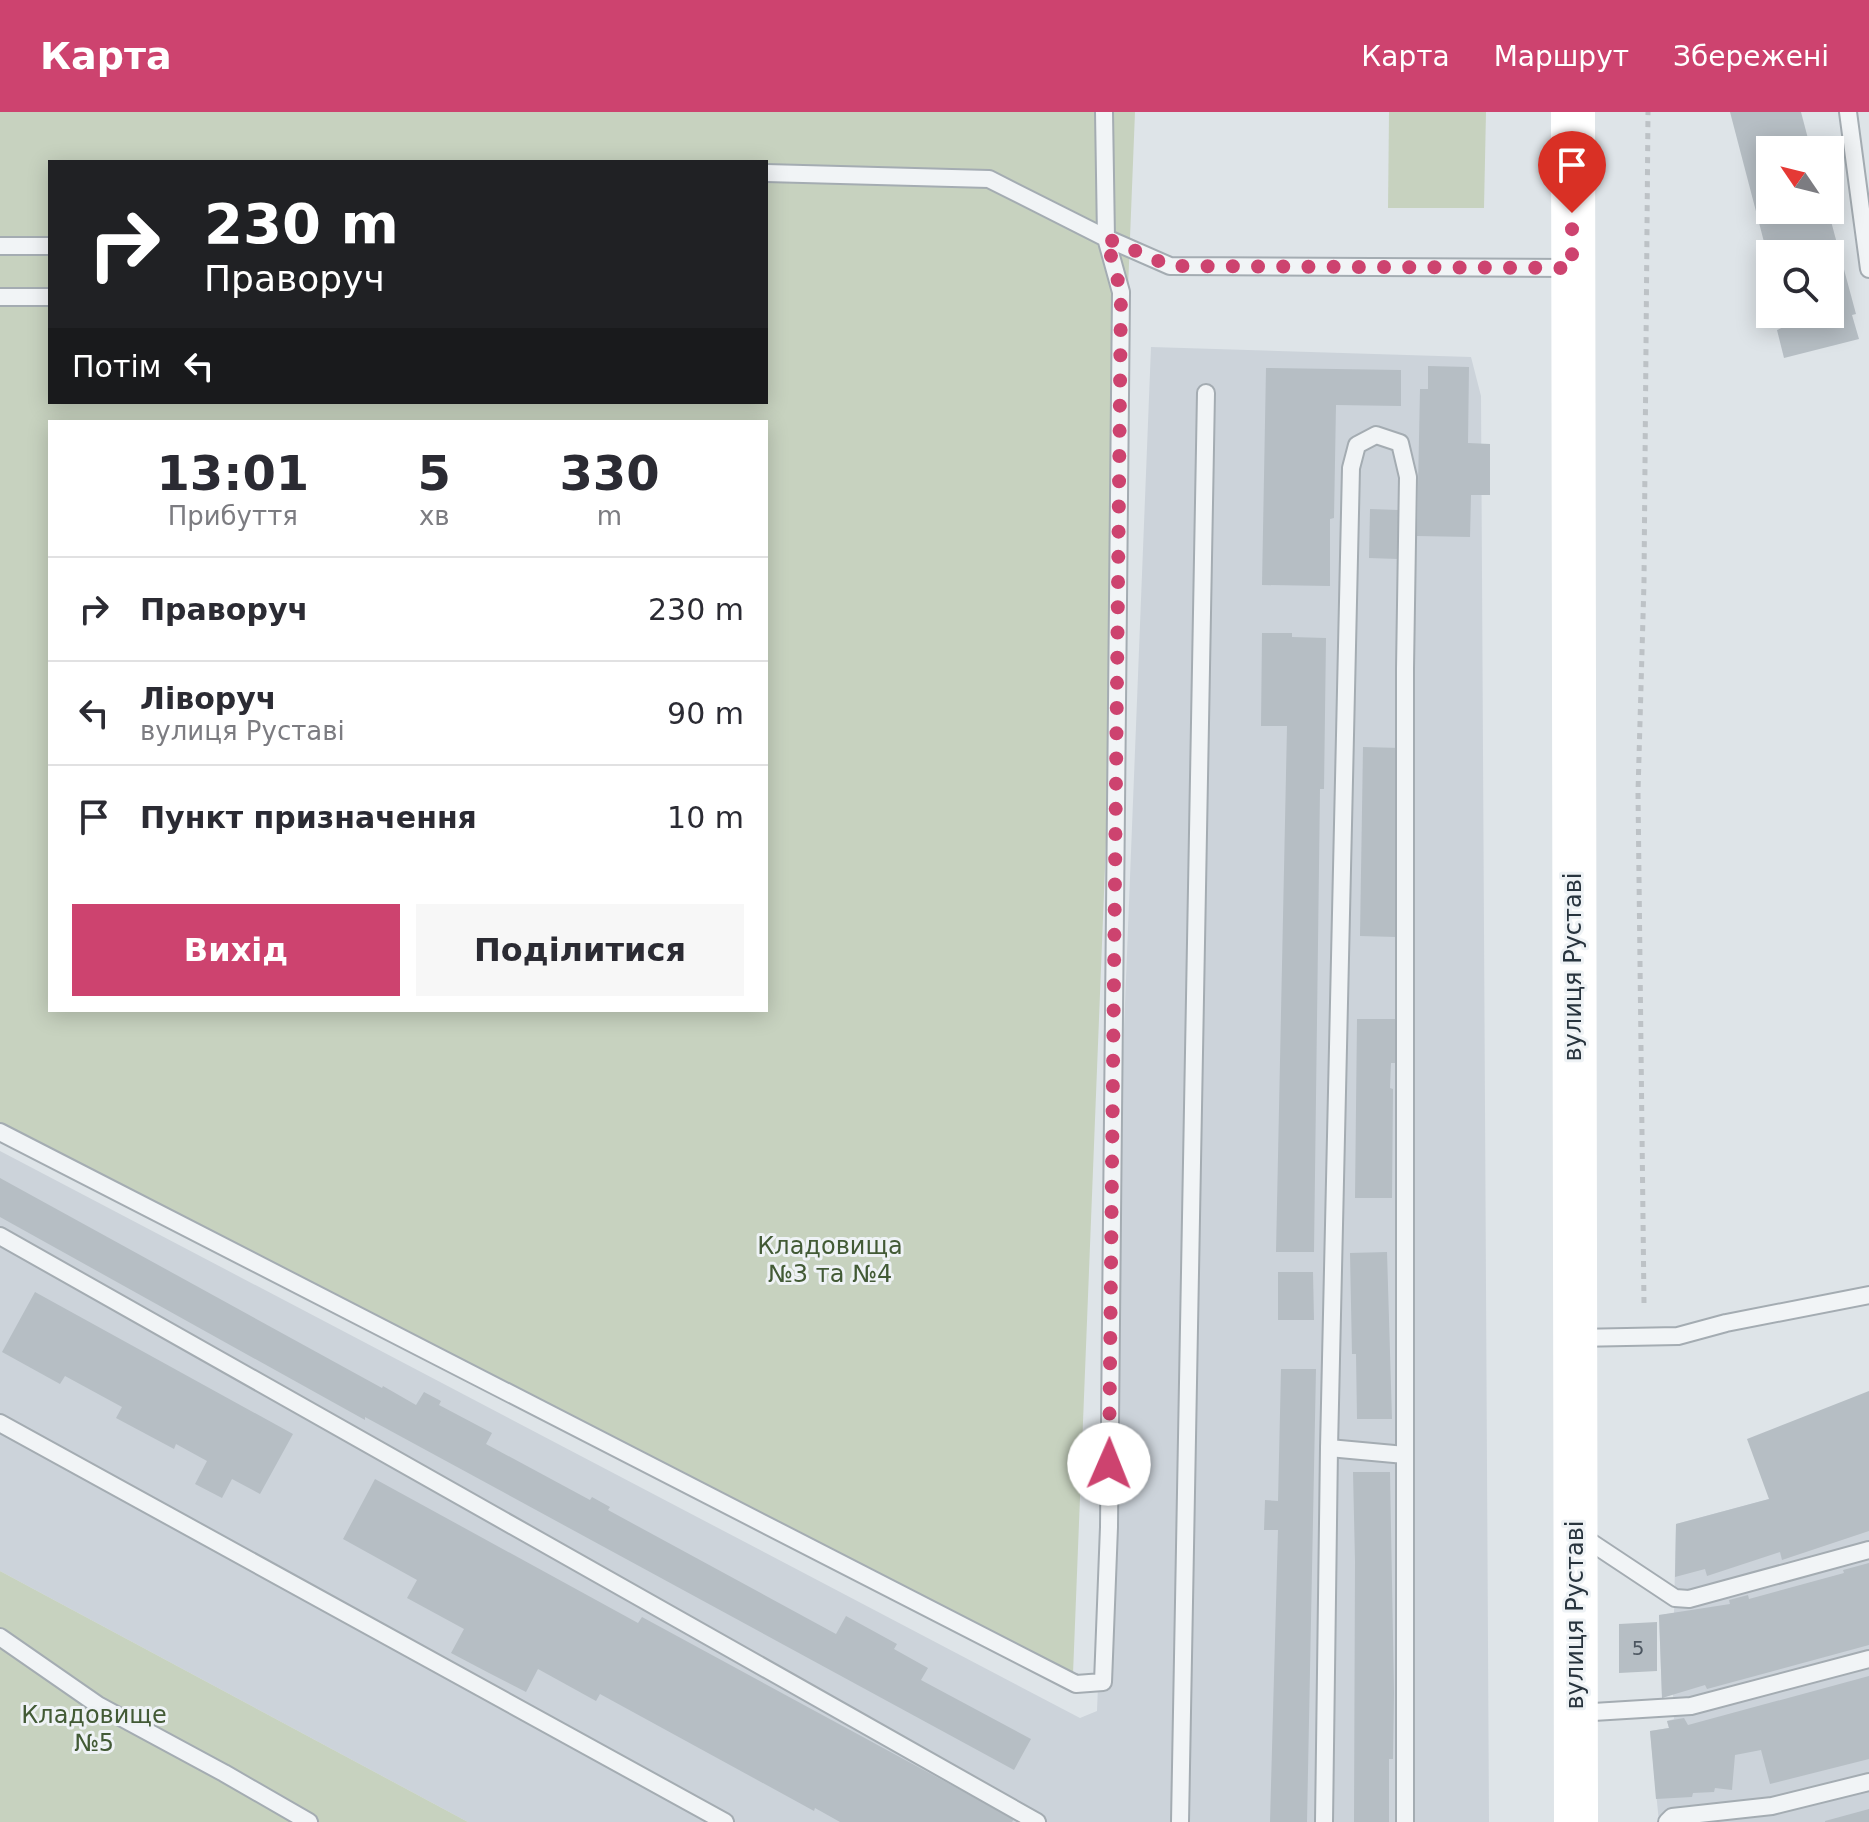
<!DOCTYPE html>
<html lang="uk">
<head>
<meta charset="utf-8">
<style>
	body { margin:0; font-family:"DejaVu Sans",sans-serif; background:#f7f7f7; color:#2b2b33; height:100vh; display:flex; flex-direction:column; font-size:30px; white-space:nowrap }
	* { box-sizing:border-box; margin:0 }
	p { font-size:26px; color:#7c7c81 }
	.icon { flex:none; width:44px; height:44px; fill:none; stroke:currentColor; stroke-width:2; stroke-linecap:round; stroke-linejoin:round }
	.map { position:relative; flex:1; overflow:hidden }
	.sheet { position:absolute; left:48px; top:308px; width:720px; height:592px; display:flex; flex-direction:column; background:#fff; border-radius:0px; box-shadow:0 4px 20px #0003 }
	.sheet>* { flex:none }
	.guide { position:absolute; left:48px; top:48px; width:720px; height:244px; border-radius:0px; box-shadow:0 4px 20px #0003; background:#202124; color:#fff; overflow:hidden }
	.needle { width:52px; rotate:305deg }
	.controls { position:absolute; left:1756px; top:24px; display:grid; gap:16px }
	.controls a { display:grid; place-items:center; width:88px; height:88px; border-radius:0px; background:#fff; box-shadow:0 4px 20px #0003; font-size:40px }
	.pin { position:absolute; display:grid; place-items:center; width:68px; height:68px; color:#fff; margin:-82px -34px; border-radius:50% 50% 50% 0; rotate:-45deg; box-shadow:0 0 8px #0007 }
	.pin .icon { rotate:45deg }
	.me { position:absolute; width:88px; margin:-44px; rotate:1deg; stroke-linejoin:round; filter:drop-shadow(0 0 6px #0008) }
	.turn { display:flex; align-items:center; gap:28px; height:168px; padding:0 24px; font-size:36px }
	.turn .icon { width:104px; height:104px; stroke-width:2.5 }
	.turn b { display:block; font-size:56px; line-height:68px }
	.then { display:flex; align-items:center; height:76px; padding:0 24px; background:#0003; gap:16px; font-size:30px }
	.eta { display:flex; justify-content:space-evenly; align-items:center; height:136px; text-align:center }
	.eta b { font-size:48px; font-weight:700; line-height:56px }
	.action { display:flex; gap:16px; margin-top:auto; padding:16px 24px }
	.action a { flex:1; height:92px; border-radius:0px; background:#cd436f; color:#fff; font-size:32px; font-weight:700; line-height:92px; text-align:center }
	.action a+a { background:#f7f7f7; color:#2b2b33 }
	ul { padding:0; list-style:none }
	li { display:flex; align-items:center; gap:24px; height:104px; padding:0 24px; border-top:2px solid #e1e1e2 }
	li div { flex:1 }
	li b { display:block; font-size:30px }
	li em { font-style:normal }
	header { display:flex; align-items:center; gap:48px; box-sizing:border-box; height:112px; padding:0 40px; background:#cd436f; color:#fff }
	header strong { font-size:38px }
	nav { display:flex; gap:44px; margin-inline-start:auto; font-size:28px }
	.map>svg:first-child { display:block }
</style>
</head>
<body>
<header>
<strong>Карта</strong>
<nav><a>Карта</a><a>Маршрут</a><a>Збережені</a></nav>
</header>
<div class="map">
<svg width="1869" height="1710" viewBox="0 0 1869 1710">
	<rect width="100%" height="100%" fill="#dee4e8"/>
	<!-- built -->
	<g fill="#ccd3da">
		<path d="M1151,235L1471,245L1481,284L1489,1710H468L0,1459V1039L1080,1606L1097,1599Z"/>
		<path d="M1869,1348V1710H1659L1650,1619L1669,1616L1667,1609L1674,1607L1673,1582L1662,1586L1659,1503L1674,1501L1676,1412L1769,1387Z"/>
	</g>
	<!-- green -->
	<g fill="#c7d2bf" fill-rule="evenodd">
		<path d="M0,0H1135L1073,1562L0,1017ZM50,50H766V290H50ZM50,310H766V898H50Z"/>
		<path d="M1389,0H1486L1484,96H1388Z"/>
		<path d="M0,1459L468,1710H0Z"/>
	</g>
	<!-- building -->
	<g fill="#b6bec4">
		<path d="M1730,0H1801L1811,38H1770V98H1828L1856,202L1852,203L1859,227L1784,246L1777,218L1786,214L1783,202H1830V142H1770L1769,149Z"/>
		<path d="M1428,254L1469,255L1468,331L1490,332V383H1471L1470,425L1417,424L1420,277H1428Z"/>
		<path d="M1266,256L1401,258V294L1336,293L1334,406L1330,407V474L1262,473Z"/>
		<path d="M1370,397L1399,398L1398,447L1369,446Z"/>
		<path d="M1262,521H1292V525L1326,526L1324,677H1320L1314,1140H1276L1287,614H1261Z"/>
		<path d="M1363,635L1400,636L1396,825L1360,824Z"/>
		<path d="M1357,907H1395V951H1391L1390,976L1393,977L1392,1086H1355Z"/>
		<path d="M0,1066L382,1276L383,1274L416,1293L424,1280L441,1289L439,1293L492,1321L486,1332L590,1388L592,1385L610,1395L608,1398L836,1522L846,1504L897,1532L894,1537L928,1556L921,1568L1031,1627L1014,1658L365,1305V1308L0,1105Z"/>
		<path d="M1387,1140L1392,1307H1357L1356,1242H1352L1350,1141Z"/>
		<path d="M1278,1160H1313L1314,1208H1278Z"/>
		<path d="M35,1180L293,1322L260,1382L232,1367L222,1386L195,1372L207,1349L176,1332L174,1337L116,1306L122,1295L65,1264L60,1272L2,1240Z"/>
		<path d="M1281,1257H1316L1307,1710H1270L1278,1418H1264L1265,1388L1278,1389Z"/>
		<path d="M1869,1279V1419L1782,1448L1780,1440L1707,1464L1705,1457L1675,1465L1676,1412L1769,1387L1747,1327Z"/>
		<path d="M1353,1360H1390L1394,1581L1393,1647H1389V1710H1354L1355,1449Z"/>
		<path d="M375,1367L638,1511L642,1505L1014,1707L1012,1710H840L815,1696L814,1699L600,1582L596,1589L538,1557L526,1580L489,1561L451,1541L464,1517L407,1486L417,1468L343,1427Z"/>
		<path d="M1869,1451V1533L1707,1577L1705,1573L1662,1586L1659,1503L1730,1492L1729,1488L1748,1483L1749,1487L1844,1461L1843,1458Z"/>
		<path d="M1657,1510V1559L1619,1561V1512Z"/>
		<path d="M1869,1564V1647L1770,1672L1761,1638L1735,1643L1732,1678L1715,1676L1714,1680L1693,1681L1692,1685L1656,1687L1650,1619L1669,1616L1667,1609L1684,1606L1688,1613Z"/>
		<path d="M1869,1697V1710H1825V1709Z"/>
	</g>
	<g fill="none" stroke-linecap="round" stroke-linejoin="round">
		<defs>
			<g id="service">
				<path d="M1104,0L1106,126L1170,154L1572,156"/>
				<path d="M1848,0L1869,157"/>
				<path d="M0,134H50"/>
				<path d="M0,185H50"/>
				<path d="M0,1020L1076,1572L1103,1570L1109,1415L1121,180L1106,126L989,67L766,61"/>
				<path d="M0,1124L1037,1710"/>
				<path d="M1575,1226L1678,1224L1726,1211L1869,1183"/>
				<path d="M0,1311L725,1710"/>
				<path d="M1329,1336L1405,1343"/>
				<path d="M1580,1423L1675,1486L1689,1487L1869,1438"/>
				<path d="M0,1525L98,1593L224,1661L309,1710"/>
				<path d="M1577,1601L1691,1594L1869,1547"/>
				<path d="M1180,1710L1206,281"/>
				<path d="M1324,1710L1329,1336L1351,356L1357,333L1376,323L1400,331L1408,365L1405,557V1710"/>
				<path d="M1667,1710L1672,1705L1772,1694L1869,1670"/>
			</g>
		</defs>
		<!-- service casing -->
		<use href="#service" stroke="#a4acb2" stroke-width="20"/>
		<!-- path -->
		<path stroke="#bdc2c6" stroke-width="5" stroke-dasharray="6 6" stroke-linecap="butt" d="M1644,1191L1638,680L1644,470L1648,0"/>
		<!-- service -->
		<use href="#service" stroke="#f1f4f6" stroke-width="16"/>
		<!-- secondary -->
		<path stroke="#fff" stroke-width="44" d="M1573,0L1576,1710"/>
	</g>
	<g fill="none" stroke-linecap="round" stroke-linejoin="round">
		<!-- route -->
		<path stroke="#cd436f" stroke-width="14" stroke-dasharray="0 25.2" d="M1109,1352L1121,180L1106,126L1170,154L1572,156V101"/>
	</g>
	<g text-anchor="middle" stroke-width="6" stroke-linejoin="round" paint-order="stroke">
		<!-- number labels -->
		<g font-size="20" fill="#4c5660">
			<text x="1638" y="1543">5</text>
		</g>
		<!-- street labels -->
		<g font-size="24" fill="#28343e" stroke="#eef2f5">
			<text transform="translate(1573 855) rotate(-90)" y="8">вулиця Руставі</text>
			<text transform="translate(1575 1503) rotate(-90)" y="8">вулиця Руставі</text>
		</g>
		<!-- park labels -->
		<g font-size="24" fill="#425a35" stroke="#eef2f5">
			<text x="830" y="1142">Кладовища<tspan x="830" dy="28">№3 та №4</tspan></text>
			<text x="94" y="1611">Кладовище<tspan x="94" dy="28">№5</tspan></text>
		</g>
	</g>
</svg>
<div class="controls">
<a><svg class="needle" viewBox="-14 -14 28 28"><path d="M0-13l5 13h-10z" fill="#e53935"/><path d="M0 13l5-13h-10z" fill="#7c7c81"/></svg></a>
<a><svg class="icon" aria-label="search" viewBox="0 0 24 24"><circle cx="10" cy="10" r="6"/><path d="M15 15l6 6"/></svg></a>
</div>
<div class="pin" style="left:1572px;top:101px;background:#d93025"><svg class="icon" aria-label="arrive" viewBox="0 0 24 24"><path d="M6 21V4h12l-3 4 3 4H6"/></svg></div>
<svg class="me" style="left:1109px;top:1352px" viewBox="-20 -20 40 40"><circle r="19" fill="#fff"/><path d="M0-13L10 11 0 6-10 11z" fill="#cd436f"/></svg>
<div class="guide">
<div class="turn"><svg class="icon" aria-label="right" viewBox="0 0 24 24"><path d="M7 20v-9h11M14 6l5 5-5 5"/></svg><div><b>230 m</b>Праворуч</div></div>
<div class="then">Потім<svg class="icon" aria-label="left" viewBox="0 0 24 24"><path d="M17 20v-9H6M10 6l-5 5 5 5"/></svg></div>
</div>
<section class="sheet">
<div class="eta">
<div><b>13:01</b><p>Прибуття</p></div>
<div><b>5</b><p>хв</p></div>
<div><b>330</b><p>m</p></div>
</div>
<ul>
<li><svg class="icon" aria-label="right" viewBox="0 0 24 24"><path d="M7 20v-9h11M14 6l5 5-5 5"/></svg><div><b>Праворуч</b></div><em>230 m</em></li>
<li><svg class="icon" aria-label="left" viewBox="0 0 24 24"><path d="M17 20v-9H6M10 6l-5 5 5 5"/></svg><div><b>Ліворуч</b><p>вулиця Руставі</p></div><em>90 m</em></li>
<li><svg class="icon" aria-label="arrive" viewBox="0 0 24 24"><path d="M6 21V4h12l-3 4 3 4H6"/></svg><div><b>Пункт призначення</b></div><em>10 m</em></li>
</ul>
<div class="action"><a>Вихід</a><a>Поділитися</a></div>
</section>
</div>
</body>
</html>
